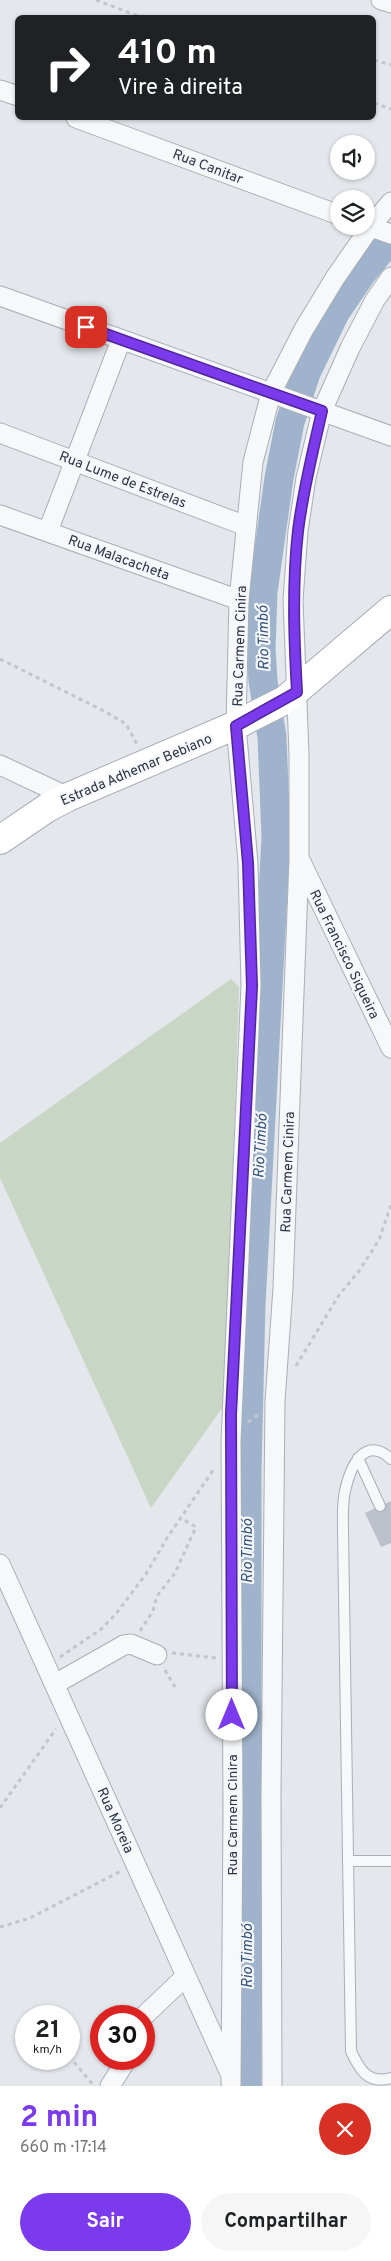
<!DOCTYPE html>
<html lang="pt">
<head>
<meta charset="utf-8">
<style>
	body { margin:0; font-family:Overpass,sans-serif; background:#f6f6f6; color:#202124; height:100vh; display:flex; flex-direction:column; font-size:19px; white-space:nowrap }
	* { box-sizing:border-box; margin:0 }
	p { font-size:16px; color:#757577 }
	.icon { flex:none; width:28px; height:28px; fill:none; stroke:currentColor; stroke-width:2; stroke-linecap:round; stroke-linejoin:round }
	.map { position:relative; height:2086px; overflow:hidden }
	.side { display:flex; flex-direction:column; background:#fff; flex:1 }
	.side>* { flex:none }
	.top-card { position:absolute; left:15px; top:15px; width:361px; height:105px; border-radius:8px; box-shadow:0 1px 4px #0004; background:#202124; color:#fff; overflow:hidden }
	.controls { position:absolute; left:330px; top:135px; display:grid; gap:10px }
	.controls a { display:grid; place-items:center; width:45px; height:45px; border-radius:50%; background:#fff; box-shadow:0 1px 4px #0004; font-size:25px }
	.speed { position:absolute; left:15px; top:2005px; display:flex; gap:10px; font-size:25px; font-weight:700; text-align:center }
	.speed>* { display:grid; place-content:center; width:65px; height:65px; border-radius:50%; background:#fff; box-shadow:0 1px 4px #0004; line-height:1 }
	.speed small { font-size:12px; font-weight:400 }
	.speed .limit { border:8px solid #d22; background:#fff; color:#111 }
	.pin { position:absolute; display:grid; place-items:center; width:42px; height:42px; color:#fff; margin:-21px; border-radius:10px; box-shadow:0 2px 8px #0006 }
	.me { position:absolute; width:55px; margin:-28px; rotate:0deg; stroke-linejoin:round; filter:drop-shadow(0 0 4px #0008) }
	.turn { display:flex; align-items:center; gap:18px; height:105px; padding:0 20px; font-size:22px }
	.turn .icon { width:65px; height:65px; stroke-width:2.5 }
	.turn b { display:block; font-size:35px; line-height:42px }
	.round { display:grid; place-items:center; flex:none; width:52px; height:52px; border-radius:26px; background:#f6f6f6 }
	.summary { display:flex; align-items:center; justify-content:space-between; height:85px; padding:0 20px }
	h1 { font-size:30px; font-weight:700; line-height:38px; color:#7c3aed }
	.action { display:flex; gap:10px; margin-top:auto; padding:10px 20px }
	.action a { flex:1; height:58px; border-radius:30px; background:#7c3aed; color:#fff; font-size:20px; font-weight:700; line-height:58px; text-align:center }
	.action a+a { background:#f6f6f6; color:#202124 }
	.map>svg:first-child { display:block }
</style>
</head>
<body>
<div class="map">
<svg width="391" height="2086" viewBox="0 0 391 2086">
	<rect width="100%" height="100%" fill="#e4e7ec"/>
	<!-- green -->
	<path fill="#c9d6c5" d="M231,979L239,987L225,1404L151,1508L0,1178V1143Z"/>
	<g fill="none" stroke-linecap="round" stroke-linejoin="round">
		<!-- river -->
		<path stroke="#9fb4cc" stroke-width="29" d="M247,2086V1471L251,1305L276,837L272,737L263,681L261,649L263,592L279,478L290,422L306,373L335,313L362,273L391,238"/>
	</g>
	<!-- building -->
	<path fill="#bbc0ca" d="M391,1501V1543L381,1547L365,1513Z"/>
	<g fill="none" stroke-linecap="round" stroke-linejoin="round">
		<defs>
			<g id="service">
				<path d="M358,1458L380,1506"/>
				<path d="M391,1459C364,1434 350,1468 345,1491C342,1504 343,1518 343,1531L351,2051C359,2069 368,2085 391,2078"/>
				<path d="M348,1861H391"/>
			</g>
			<g id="minor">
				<path d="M381,0L391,3"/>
				<path d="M0,90L18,96"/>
				<path d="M76,118L339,215"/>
				<path d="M366,225L391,234"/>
				<path d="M0,296L391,436"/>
				<path d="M0,433L246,526"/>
				<path d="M0,515L239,600"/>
				<path d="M48,531L121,340"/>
				<path d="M0,765L68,797"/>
				<path d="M301,862L391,1048"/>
				<path d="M0,1564L229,2071"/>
				<path d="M55,1684L124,1645L131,1644L157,1655"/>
				<path d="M144,2016L186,1976"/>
				<path d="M110,2086L127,2059"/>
				<path d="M231,2086L233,1809L231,1441L251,986L248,863L236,725L239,600L253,462L271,393L304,329L335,278L371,226L391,202"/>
				<path d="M272,2086L271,1795L275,1401L283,1288L299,859V754L293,600L298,531L306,478L322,411L350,348L375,300L391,277"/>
			</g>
			<path id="secondary" d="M0,840L47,808L68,797L236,725L285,700L391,610"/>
		</defs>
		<!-- service casing -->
		<use href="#service" stroke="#a9aeb7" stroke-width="12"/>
		<!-- minor casing -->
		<use href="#minor" stroke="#a9aeb7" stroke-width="21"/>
		<!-- secondary casing -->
		<use href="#secondary" stroke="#a9aeb7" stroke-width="30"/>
		<!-- path -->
		<g stroke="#c2c5cb" stroke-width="3" stroke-dasharray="4 4" stroke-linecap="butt">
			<path d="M96,0L143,18"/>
			<path d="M374,60L391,65"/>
			<path d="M374,103L391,109"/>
			<path d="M0,659L104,711L126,724L138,746"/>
			<path d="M296,1366L339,1295L359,1271L379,1240L391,1205"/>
			<path d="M248,1422L259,1414"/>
			<path d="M140,1631L153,1611L157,1596L175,1573L196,1527L181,1518"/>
			<path d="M172,1653L216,1658"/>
			<path d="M60,1657L100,1630L115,1615L146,1574L167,1538L214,1469"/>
			<path d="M165,1670L176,1689"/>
			<path d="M0,1808L56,1729"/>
			<path d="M0,1927L30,1918L121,1871"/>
			<path d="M69,2056L94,2086"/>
		</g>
		<!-- service -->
		<use href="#service" stroke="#f7f8fa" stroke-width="10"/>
		<!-- minor -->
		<use href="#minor" stroke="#f7f8fa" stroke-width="19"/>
		<!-- secondary -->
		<use href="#secondary" stroke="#fff" stroke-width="28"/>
	</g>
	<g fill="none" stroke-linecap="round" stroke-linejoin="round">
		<defs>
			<path id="route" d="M86,327L322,411C313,451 303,490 298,531C292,585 294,638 297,692L236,726L248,863L252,986L231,1414L232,1715"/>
		</defs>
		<!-- route casing -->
		<use href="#route" stroke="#51269a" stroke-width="12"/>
		<!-- route -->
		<use href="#route" stroke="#7c3aed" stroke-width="9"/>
	</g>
	<g text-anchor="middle" stroke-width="4.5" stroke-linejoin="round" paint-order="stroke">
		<!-- street labels -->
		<g font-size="14" fill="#2b3445" stroke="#f4f6f9">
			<text transform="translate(208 166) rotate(21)" y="5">Rua Canitar</text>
			<text transform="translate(123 479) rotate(21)" y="5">Rua Lume de Estrelas</text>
			<text transform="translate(119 557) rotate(20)" y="5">Rua Malacacheta</text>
			<text transform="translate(239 646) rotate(-88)" y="5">Rua Carmem Cinira</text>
			<text transform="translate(136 769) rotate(-23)" y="5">Estrada Adhemar Bebiano</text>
			<text transform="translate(345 954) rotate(64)" y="5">Rua Francisco Siqueira</text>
			<text transform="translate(287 1172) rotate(-88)" y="5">Rua Carmem Cinira</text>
			<text transform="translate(232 1815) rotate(-90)" y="5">Rua Carmem Cinira</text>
			<text transform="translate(116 1820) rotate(66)" y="5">Rua Moreia</text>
		</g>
		<!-- water labels -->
		<g font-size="15" font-style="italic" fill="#34527a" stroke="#f4f6f9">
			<text transform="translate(263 638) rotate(-91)" y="5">Rio Timbó</text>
			<text transform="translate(260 1146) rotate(-87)" y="5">Rio Timbó</text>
			<text transform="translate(247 1551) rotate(-90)" y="5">Rio Timbó</text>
			<text transform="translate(247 1956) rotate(-90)" y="5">Rio Timbó</text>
		</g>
	</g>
</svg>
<div class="controls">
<a><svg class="icon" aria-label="sound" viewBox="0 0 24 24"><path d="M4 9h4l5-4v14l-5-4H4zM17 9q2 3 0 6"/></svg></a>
<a><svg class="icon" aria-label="layers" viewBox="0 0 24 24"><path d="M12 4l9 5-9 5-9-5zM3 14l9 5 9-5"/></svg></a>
</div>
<div class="speed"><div>21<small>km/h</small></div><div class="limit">30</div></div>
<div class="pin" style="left:86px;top:327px;background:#d93025"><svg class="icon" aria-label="arrive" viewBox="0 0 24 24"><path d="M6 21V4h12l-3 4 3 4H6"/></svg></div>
<svg class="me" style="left:232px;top:1715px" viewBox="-20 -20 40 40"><circle r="19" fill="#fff"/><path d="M0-13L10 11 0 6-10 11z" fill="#7c3aed"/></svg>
<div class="top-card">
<div class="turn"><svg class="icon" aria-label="right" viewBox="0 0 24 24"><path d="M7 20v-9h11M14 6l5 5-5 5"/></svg><div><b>410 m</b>Vire à direita</div></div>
</div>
</div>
<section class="side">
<div class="summary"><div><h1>2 min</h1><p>660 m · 17:14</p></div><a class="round" style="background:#d93025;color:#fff"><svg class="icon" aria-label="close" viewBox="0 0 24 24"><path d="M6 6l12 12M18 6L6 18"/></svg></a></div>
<div class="action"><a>Sair</a><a>Compartilhar</a></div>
</section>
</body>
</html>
